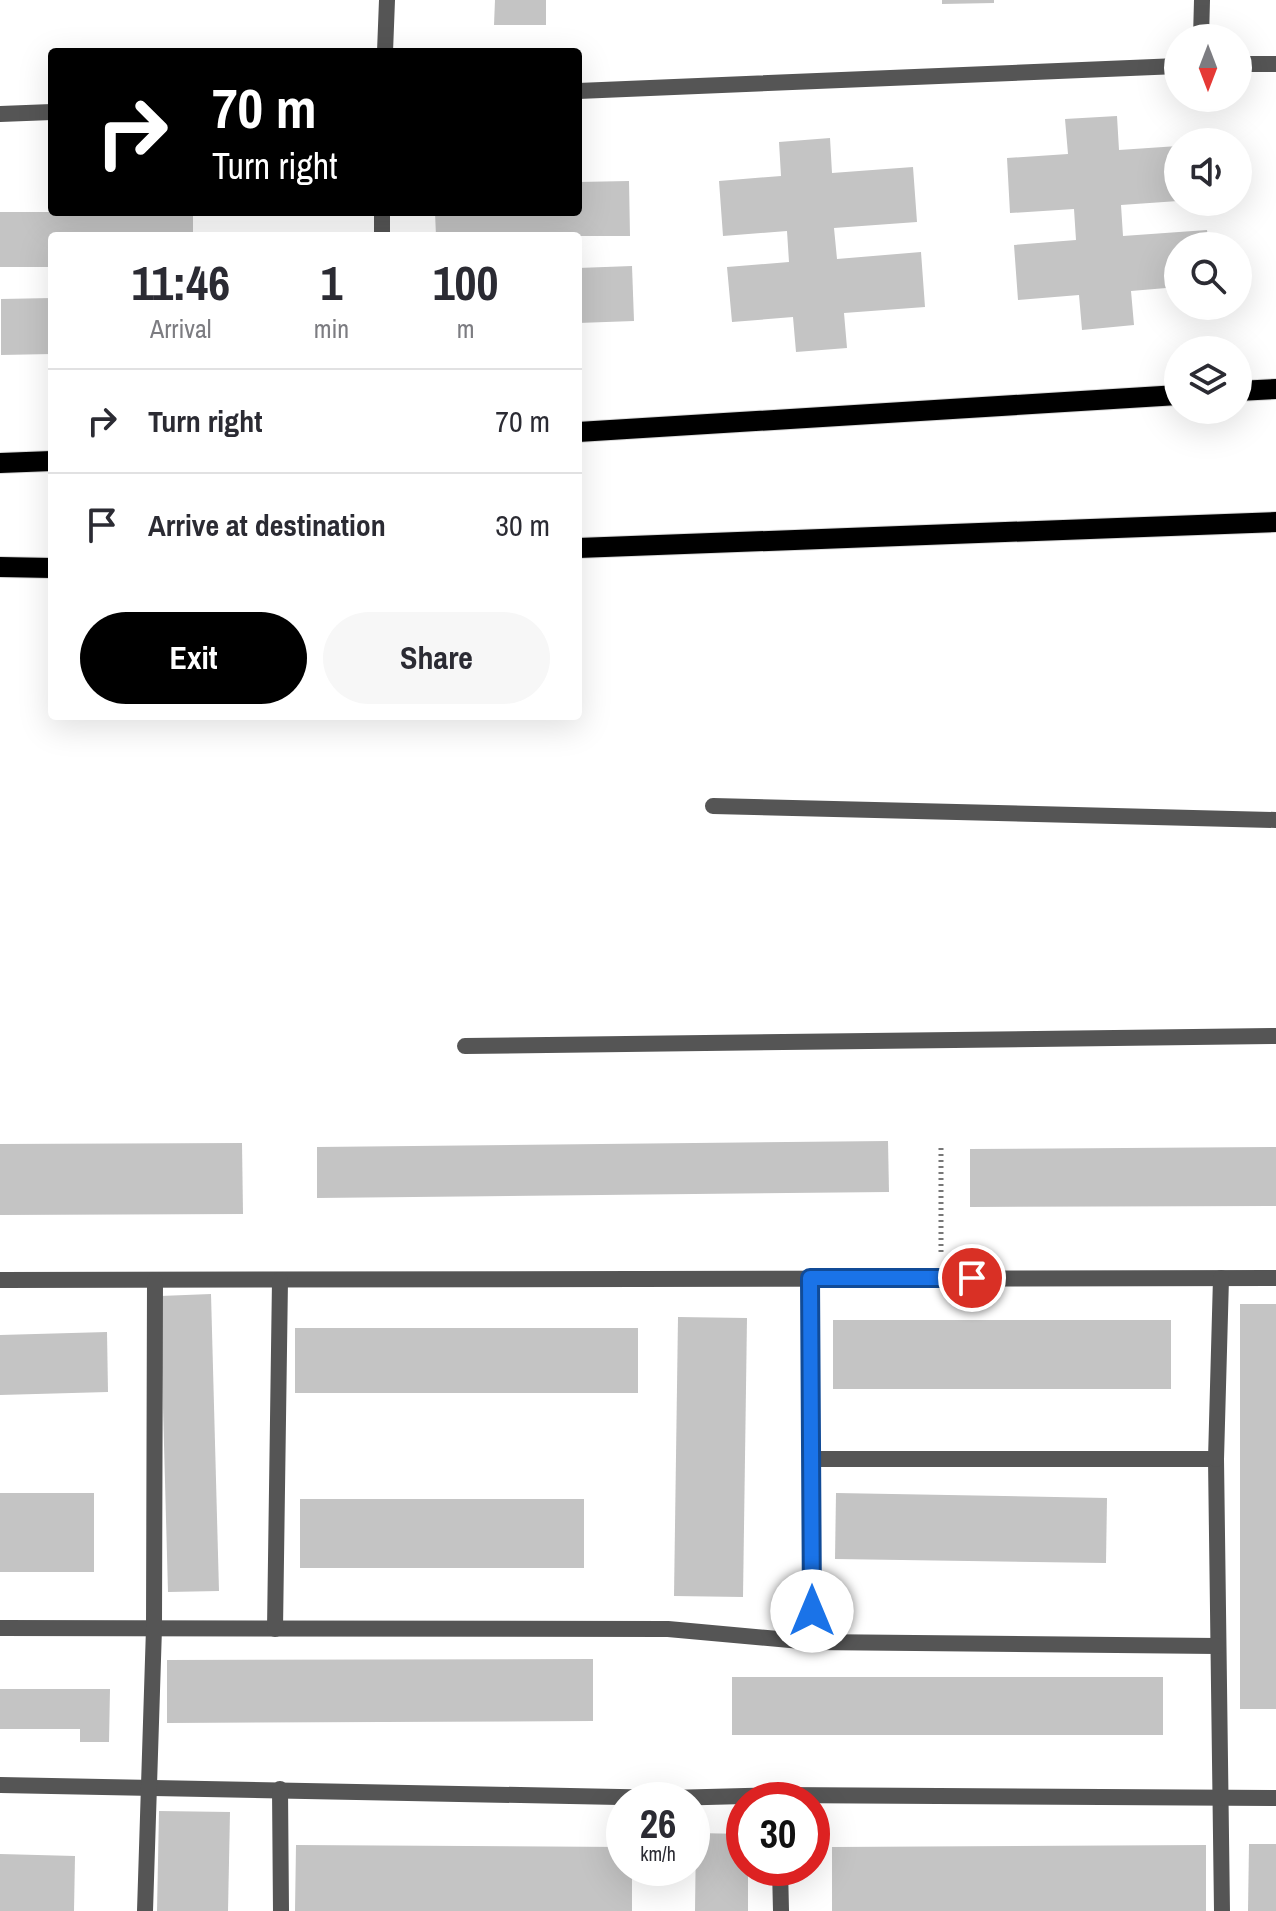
<!DOCTYPE html>
<html lang="en">
<head>
<meta charset="utf-8">
<style>
	body { margin:0; font-family:"Archivo Narrow",sans-serif; background:#f7f7f7; color:#2b2b33; height:100vh; display:flex; flex-direction:column; font-size:30px; white-space:nowrap }
	* { box-sizing:border-box; margin:0 }
	p { font-size:26px; color:#7c7c81 }
	.icon { flex:none; width:44px; height:44px; fill:none; stroke:currentColor; stroke-width:2; stroke-linecap:round; stroke-linejoin:round }
	.map { position:relative; flex:1; overflow:hidden }
	.side { position:absolute; left:48px; top:232px; width:534px; height:488px; display:flex; flex-direction:column; background:#fff; border-radius:8px; box-shadow:0 8px 32px #0002 }
	.side>* { flex:none }
	.hud { position:absolute; left:48px; top:48px; width:534px; height:168px; border-radius:8px; box-shadow:0 8px 32px #0002; background:#000; color:#fff; overflow:hidden }
	.needle { width:52px; rotate:180deg }
	.controls { position:absolute; left:1164px; top:24px; display:grid; gap:16px }
	.controls a { display:grid; place-items:center; width:88px; height:88px; border-radius:50%; background:#fff; box-shadow:0 8px 32px #0002; font-size:40px }
	.speed { position:absolute; left:606px; top:1782px; display:flex; gap:16px; font-size:40px; font-weight:700; text-align:center }
	.speed>* { display:grid; place-content:center; width:104px; height:104px; border-radius:50%; background:#fff; box-shadow:0 8px 32px #0002; line-height:1 }
	.speed small { font-size:20px; font-weight:400 }
	.speed .limit { border:12px solid #d22; background:#fff; color:#111 }
	.pin { position:absolute; display:grid; place-items:center; width:68px; height:68px; color:#fff; margin:-34px; border:4px solid #fff; border-radius:50%; box-shadow:0 2px 8px #0007 }
	.me { position:absolute; width:88px; margin:-44px; rotate:0deg; stroke-linejoin:round; filter:drop-shadow(0 0 6px #0008) }
	.turn { display:flex; align-items:center; gap:28px; height:168px; padding:0 32px; font-size:36px }
	.turn .icon { width:104px; height:104px; stroke-width:2.5 }
	.turn b { display:block; font-size:56px; line-height:68px }
	.eta { display:flex; justify-content:space-evenly; align-items:center; height:136px; text-align:center }
	.eta b { font-size:48px; font-weight:700; line-height:56px }
	.cta { display:flex; gap:16px; margin-top:auto; padding:16px 32px }
	.cta a { flex:1; height:92px; border-radius:48px; background:#000; color:#fff; font-size:32px; font-weight:700; line-height:92px; text-align:center }
	.cta a+a { background:#f7f7f7; color:#2b2b33 }
	ul { padding:0; list-style:none }
	li { display:flex; align-items:center; gap:24px; height:104px; padding:0 32px; border-top:2px solid #e1e1e2 }
	li div { flex:1 }
	li b { display:block; font-size:30px }
	li em { font-style:normal }
	.map>svg:first-child { display:block }
</style>
</head>
<body>
<div class="map">
<svg width="1276" height="1911" viewBox="0 0 1276 1911">
	<rect width="100%" height="100%" fill="#fff"/>
	<!-- building -->
	<g fill="#c4c4c4">
		<path d="M495,0H546V25H494Z"/>
		<path d="M942,0H994V3L942,4Z"/>
		<path d="M1117,116L1119,150L1178,146V201L1121,205L1123,236L1207,230L1209,246H1178V287L1131,291L1134,325L1082,330L1079,295L1018,300L1014,245L1076,240L1074,209L1010,213L1007,158L1068,154L1065,119Z"/>
		<path d="M830,138L832,173L913,167L917,222L834,228L837,259L921,252L925,307L844,313L847,348L796,352L793,317L732,322L727,267L789,262L787,231L723,236L719,181L781,176L779,142Z"/>
		<path d="M629,181L630,236H436L435,212H578V182Z"/>
		<path d="M0,212H193V236H52V267H0Z"/>
		<path d="M632,266L634,321L578,323V268Z"/>
		<path d="M52,298V354L1,355V299Z"/>
		<path d="M888,1141L889,1192L317,1198V1147Z"/>
		<path d="M242,1143L243,1214L0,1215V1144Z"/>
		<path d="M1276,1147V1206L970,1207V1149Z"/>
		<path d="M211,1294L219,1591L168,1592L160,1296Z"/>
		<rect x="1240" y="1304" width="36" height="405"/>
		<path d="M678,1317L747,1318L743,1597L674,1596Z"/>
		<rect x="833" y="1320" width="338" height="69"/>
		<rect x="295" y="1328" width="343" height="65"/>
		<path d="M107,1332L108,1392L0,1395V1335Z"/>
		<rect x="0" y="1493" width="94" height="79"/>
		<path d="M836,1493L1107,1498L1106,1563L835,1559Z"/>
		<rect x="300" y="1499" width="284" height="69"/>
		<path d="M593,1659V1721L167,1723V1660Z"/>
		<rect x="732" y="1677" width="431" height="58"/>
		<path d="M0,1689H110L109,1742H80V1729H0Z"/>
		<path d="M159,1811L230,1812L228,1911H157Z"/>
		<path d="M696,1833L744,1834V1868H748V1911H695Z"/>
		<path d="M1249,1844H1276V1911H1248Z"/>
		<path d="M296,1845L624,1847V1868H632V1911H295Z"/>
		<path d="M1206,1845V1911H832V1847Z"/>
		<path d="M0,1854L75,1856L74,1911H0Z"/>
	</g>
	<g fill="none" stroke-linecap="round" stroke-linejoin="round">
		<defs>
			<g id="primary">
				<path d="M1238,391L1276,389"/>
				<path d="M578,432L1178,395"/>
				<path d="M0,463L52,461"/>
				<path d="M578,548L1276,522"/>
				<path d="M0,567L52,568"/>
			</g>
		</defs>
		<!-- primary casing -->
		<use href="#primary" stroke="#dbdbdb" stroke-width="22"/>
		<!-- path -->
		<path stroke="#777" stroke-width="5" stroke-dasharray="2 4" stroke-linecap="butt" d="M941,1148V1255"/>
		<!-- minor -->
		<g stroke="#555" stroke-width="16">
			<path d="M1201,38L1202,0"/>
			<path d="M385,52L387,0"/>
			<path d="M1238,64H1276"/>
			<path d="M578,91L1178,66"/>
			<path d="M0,114L52,112"/>
			<path d="M382,236V212"/>
			<path d="M713,806L1276,820"/>
			<path d="M465,1046L1276,1036"/>
			<path d="M810,1278L812,1642"/>
			<path d="M0,1280L1276,1278"/>
			<path d="M811,1459H1216L1222,1911"/>
			<path d="M1216,1459L1221,1278"/>
			<path d="M0,1628L668,1629L812,1642L1217,1646"/>
			<path d="M275,1629L280,1280"/>
			<path d="M0,1785L669,1798L778,1795L1276,1798"/>
			<path d="M280,1789L281,1911"/>
			<path d="M780,1868L781,1911"/>
			<path d="M145,1911L154,1628L155,1280"/>
		</g>
		<!-- primary -->
		<use href="#primary" stroke="#000" stroke-width="20"/>
	</g>
	<g fill="none" stroke-linecap="round" stroke-linejoin="round">
		<defs>
			<path id="route" d="M812,1611L810,1278H972"/>
		</defs>
		<!-- route casing -->
		<use href="#route" stroke="#114b97" stroke-width="20"/>
		<!-- route -->
		<use href="#route" stroke="#1a73e8" stroke-width="14"/>
	</g>
</svg>
<div class="controls">
<a><svg class="needle" viewBox="-14 -14 28 28"><path d="M0-13l5 13h-10z" fill="#e53935"/><path d="M0 13l5-13h-10z" fill="#7c7c81"/></svg></a>
<a><svg class="icon" aria-label="sound" viewBox="0 0 24 24"><path d="M4 9h4l5-4v14l-5-4H4zM17 9q2 3 0 6"/></svg></a>
<a><svg class="icon" aria-label="search" viewBox="0 0 24 24"><circle cx="10" cy="10" r="6"/><path d="M15 15l6 6"/></svg></a>
<a><svg class="icon" aria-label="layers" viewBox="0 0 24 24"><path d="M12 4l9 5-9 5-9-5zM3 14l9 5 9-5"/></svg></a>
</div>
<div class="speed"><div>26<small>km/h</small></div><div class="limit">30</div></div>
<div class="pin" style="left:972px;top:1278px;background:#d93025"><svg class="icon" aria-label="arrive" viewBox="0 0 24 24"><path d="M6 21V4h12l-3 4 3 4H6"/></svg></div>
<svg class="me" style="left:812px;top:1611px" viewBox="-20 -20 40 40"><circle r="19" fill="#fff"/><path d="M0-13L10 11 0 6-10 11z" fill="#1a73e8"/></svg>
<div class="hud">
<div class="turn"><svg class="icon" aria-label="right" viewBox="0 0 24 24"><path d="M7 20v-9h11M14 6l5 5-5 5"/></svg><div><b>70 m</b>Turn right</div></div>
</div>
<section class="side">
<div class="eta">
<div><b>11:46</b><p>Arrival</p></div>
<div><b>1</b><p>min</p></div>
<div><b>100</b><p>m</p></div>
</div>
<ul>
<li><svg class="icon" aria-label="right" viewBox="0 0 24 24"><path d="M7 20v-9h11M14 6l5 5-5 5"/></svg><div><b>Turn right</b></div><em>70 m</em></li>
<li><svg class="icon" aria-label="arrive" viewBox="0 0 24 24"><path d="M6 21V4h12l-3 4 3 4H6"/></svg><div><b>Arrive at destination</b></div><em>30 m</em></li>
</ul>
<div class="cta"><a>Exit</a><a>Share</a></div>
</section>
</div>
</body>
</html>
